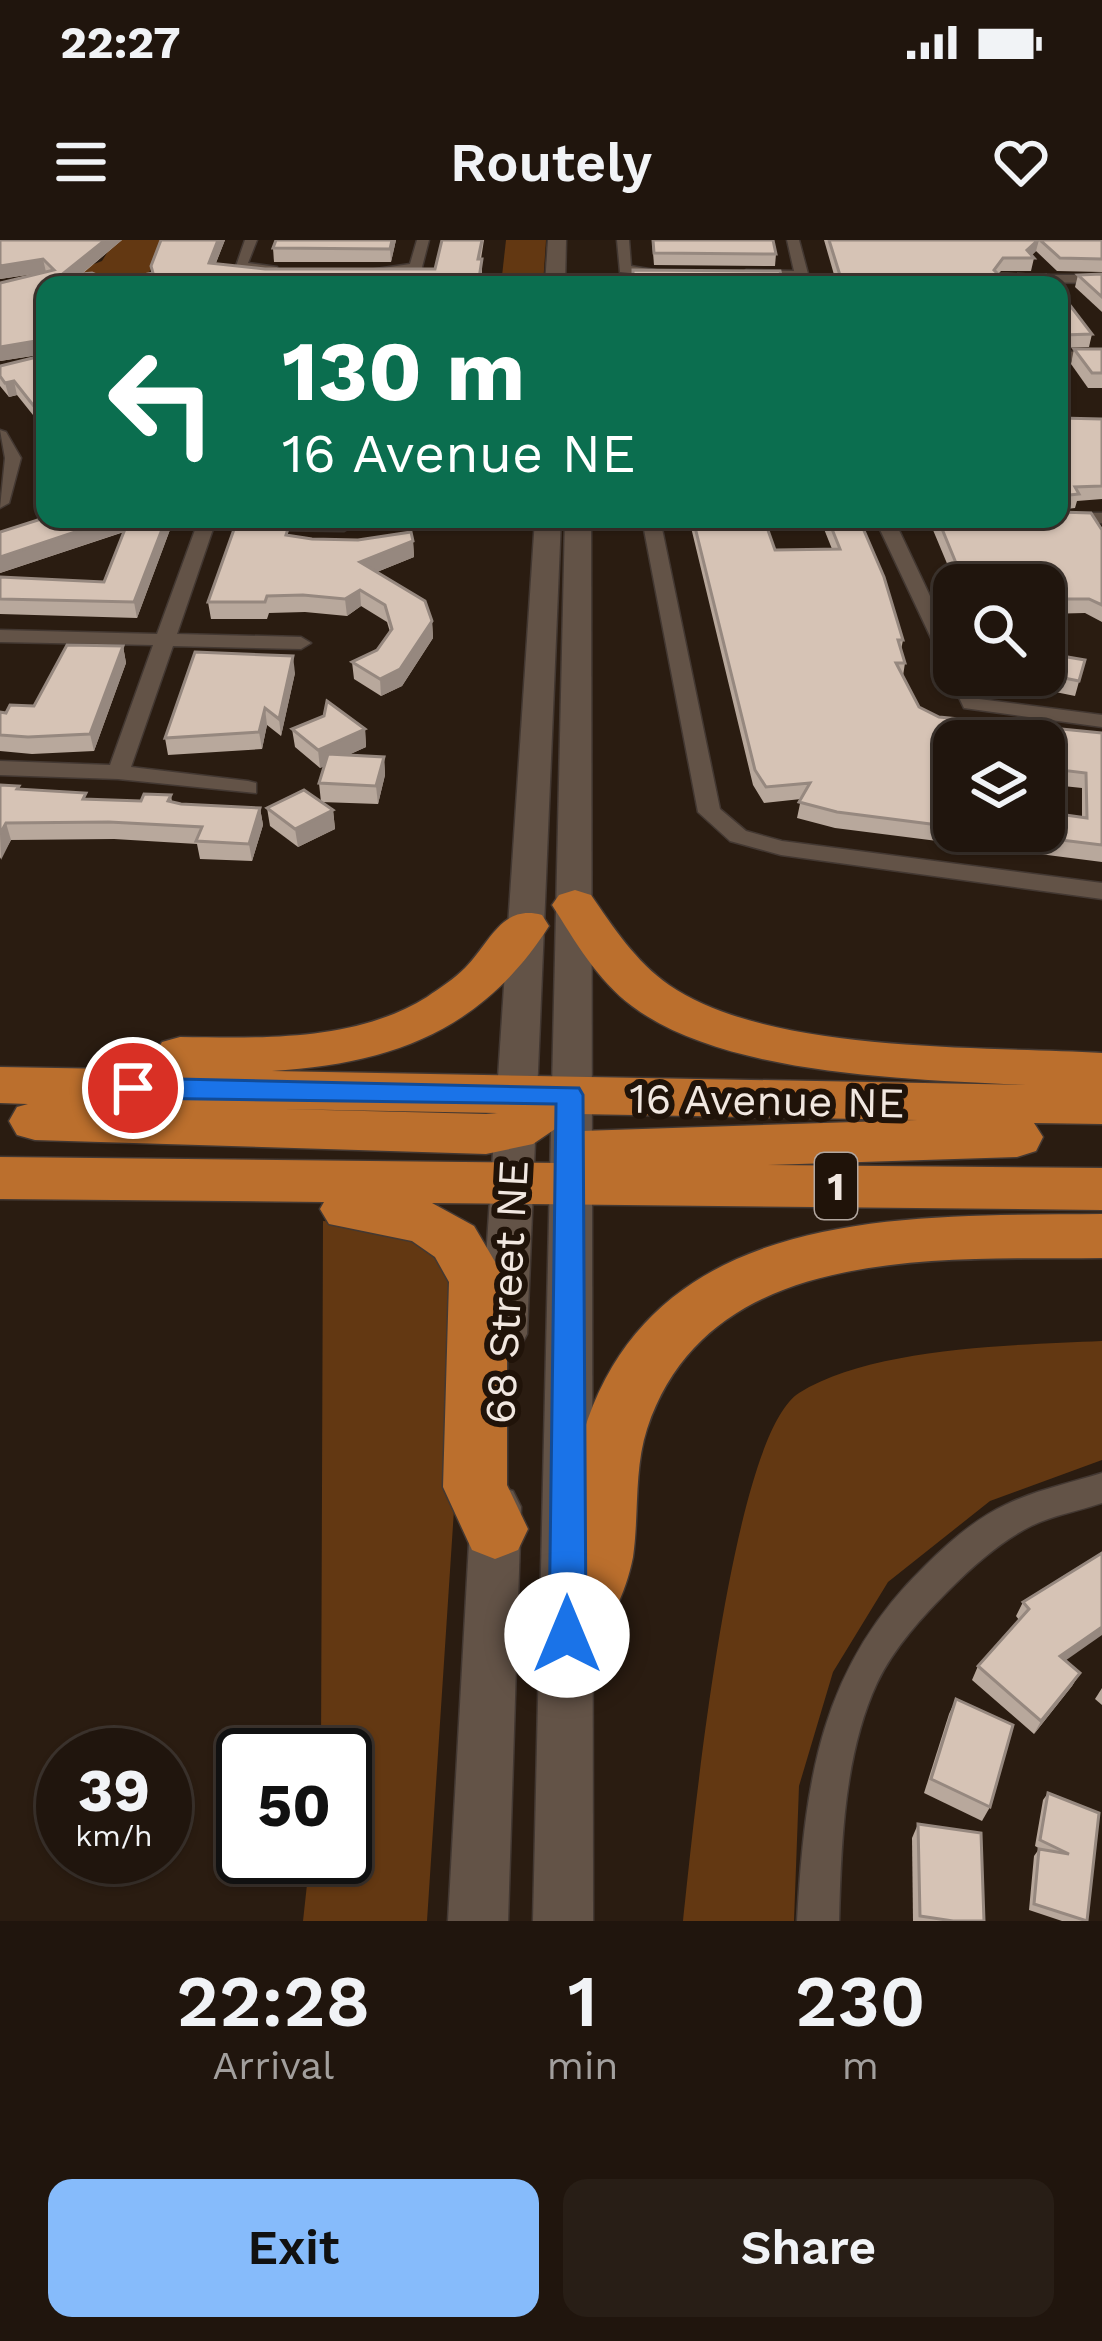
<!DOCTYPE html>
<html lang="en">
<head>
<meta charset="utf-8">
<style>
	body { margin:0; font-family:"Work Sans",sans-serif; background:#281e16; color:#f1f3f6; height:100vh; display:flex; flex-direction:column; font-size:45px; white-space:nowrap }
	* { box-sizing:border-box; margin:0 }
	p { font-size:39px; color:#a29f9d }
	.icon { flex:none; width:66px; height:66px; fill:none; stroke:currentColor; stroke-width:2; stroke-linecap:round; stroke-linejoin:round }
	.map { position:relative; height:1681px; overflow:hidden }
	.side { display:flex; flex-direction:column; background:#20150d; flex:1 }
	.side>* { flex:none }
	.guide { position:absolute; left:36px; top:36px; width:1032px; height:252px; border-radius:24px; box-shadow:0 3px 9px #0004,0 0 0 3px #3d342e; background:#0b6e4f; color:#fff; overflow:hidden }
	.buttons { position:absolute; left:933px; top:324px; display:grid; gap:24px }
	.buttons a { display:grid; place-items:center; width:132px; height:132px; border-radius:24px; background:#20150d; box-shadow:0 3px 9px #0004,0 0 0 3px #3d342e; font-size:60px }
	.speed { position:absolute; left:36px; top:1488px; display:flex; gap:24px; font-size:60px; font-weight:700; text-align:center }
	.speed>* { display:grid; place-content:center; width:156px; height:156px; border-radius:50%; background:#20150d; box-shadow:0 3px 9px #0004,0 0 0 3px #3d342e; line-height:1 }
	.speed small { font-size:30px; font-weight:400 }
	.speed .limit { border:6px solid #111; border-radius:18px; background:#fff; color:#111 }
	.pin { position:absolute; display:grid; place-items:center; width:102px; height:102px; color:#fff; margin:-51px; border:6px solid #fff; border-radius:50%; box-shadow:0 3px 12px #0007 }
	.me { position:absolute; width:132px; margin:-66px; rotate:0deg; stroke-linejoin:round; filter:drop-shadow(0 0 9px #0008) }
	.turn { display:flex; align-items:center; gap:42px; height:252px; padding:0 48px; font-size:54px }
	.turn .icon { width:156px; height:156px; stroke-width:2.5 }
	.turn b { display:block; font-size:84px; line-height:102px }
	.eta { display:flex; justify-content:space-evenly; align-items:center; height:204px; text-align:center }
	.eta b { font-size:72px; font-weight:600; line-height:84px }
	.primary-button { display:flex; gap:24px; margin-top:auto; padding:24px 48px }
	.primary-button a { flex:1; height:138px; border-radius:24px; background:#86bbfb; color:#111; font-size:48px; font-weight:600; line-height:138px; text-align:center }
	.primary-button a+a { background:#281e16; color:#f1f3f6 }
	.status { display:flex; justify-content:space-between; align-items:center; height:84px; padding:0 60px; background:#20150d; direction:ltr }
	.status svg { height:33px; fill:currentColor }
	header { display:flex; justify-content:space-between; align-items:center; height:156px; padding:0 48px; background:#20150d; font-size:54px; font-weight:600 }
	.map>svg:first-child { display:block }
</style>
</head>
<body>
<div class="status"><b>22:27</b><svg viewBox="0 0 49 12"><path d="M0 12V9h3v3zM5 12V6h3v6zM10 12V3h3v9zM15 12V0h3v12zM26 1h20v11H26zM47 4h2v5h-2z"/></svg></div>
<header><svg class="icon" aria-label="menu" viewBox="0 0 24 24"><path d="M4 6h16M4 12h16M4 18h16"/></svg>Routely<svg class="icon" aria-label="heart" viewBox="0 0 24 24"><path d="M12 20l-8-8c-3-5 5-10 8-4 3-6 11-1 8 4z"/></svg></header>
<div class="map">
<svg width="1102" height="1681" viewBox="0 0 1102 1681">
	<rect width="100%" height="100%" fill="#2a1c11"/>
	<!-- green -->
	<g fill="#633812">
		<path d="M115,0H167L142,45H92L73,32L102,21Z"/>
		<path d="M506,0H546L543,45H501Z"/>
		<path d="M323,981L397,986L439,1009L466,1087L427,1681H303L310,1617H345V1515H321Z"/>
		<path d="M1102,1101V1220L990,1261L888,1342L833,1432L799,1546L794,1681H683C693,1590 730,1197 799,1153C872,1107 1016,1105 1102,1101Z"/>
	</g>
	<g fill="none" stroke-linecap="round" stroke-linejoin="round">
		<defs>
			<g id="street">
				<path d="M245,0H257L248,23L277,27V33L235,29Z"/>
				<path d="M417,0H429L421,31L370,35L363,31L410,24Z"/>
				<path d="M617,0H629L631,26L672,33L665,37L620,32Z"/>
				<path d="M787,0H799L811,45H797L796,39L741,37L746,30L794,31Z"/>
				<path d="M1017,35H1102V43L1012,42Z"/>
				<path d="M1102,111V119L1059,120V112Z"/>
				<path d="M0,190L6,192L21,218L9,263L0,268L5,218Z"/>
				<path d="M1059,273H1102V283L1053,282L1059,279Z"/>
				<path d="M199,279L344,281L353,286L344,291L213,289L177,394L301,397L311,403L301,409L173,406L131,527L248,541L256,543V553L118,539L0,535V521L110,525L153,405L0,402V390L157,394Z"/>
				<path d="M642,279H660L720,569L746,591L782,601L1102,643V659L781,615L730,601L698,572Z"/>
				<path d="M1018,279L1009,284L897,286L954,407V435H967L979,459L1102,475V487L964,468L876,281Z"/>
				<path d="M1102,1233V1263C1079,1271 1053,1275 1031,1286C1001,1301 974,1325 951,1348C923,1376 894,1407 877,1443C844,1514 841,1604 839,1681H797C805,1542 820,1427 925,1326C948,1303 975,1279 1005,1265C1036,1250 1070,1243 1102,1233Z"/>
			</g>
			<g id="secondary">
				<path d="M548,0H566L565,45H545Z"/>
				<path d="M535,279H561L527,1094L520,1107L504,1113L488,1107L481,1094Z"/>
				<path d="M565,279H591L593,1681H533Z"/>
				<path d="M496,1245L513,1251L521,1267L508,1681H448L471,1267L479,1251Z"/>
			</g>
			<g id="highway">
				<path d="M575,650L591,655C613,687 636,722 669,745C769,814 981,806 1102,813V884L1034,883L1043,897L1036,911L1017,917L768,925L1102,928V970L432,963L474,986L507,1042V1245L528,1289L518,1310L495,1319L472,1310L443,1247L449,1042L435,1017L412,1001L329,984L320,969L324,962L0,959V917L561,923L554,911L562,897L581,891L917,880L577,874L533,904L486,914L35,900L17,895L9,881L17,867L28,864L0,863V827L169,830L155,815L162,802L180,797C262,798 355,802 427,757C440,748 454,739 465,728C490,703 501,664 542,675L549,686C483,790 392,824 272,831L1026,845C913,839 725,836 632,766C597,740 575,701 552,665L559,655ZM282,869L498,873L486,874Z"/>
				<path d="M1102,974V1018C942,1020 709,1001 647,1189C634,1229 639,1275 633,1317C626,1354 608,1385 591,1418L567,1428L543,1418L533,1395C543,1370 560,1347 566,1320C575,1279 571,1234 583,1194C653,964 906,976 1102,974Z"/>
			</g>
		</defs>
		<!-- street casing -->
		<use href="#street" stroke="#433832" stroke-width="3"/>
		<!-- secondary casing -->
		<use href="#secondary" stroke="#433832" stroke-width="3"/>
		<!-- highway casing -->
		<use href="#highway" stroke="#433832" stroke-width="3"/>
		<!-- street -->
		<use href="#street" fill="#635347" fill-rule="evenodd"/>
		<!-- secondary -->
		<use href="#secondary" fill="#635347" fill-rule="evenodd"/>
		<!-- highway -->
		<use href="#highway" fill="#bb6f2d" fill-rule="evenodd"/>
	</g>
	<!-- wall -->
	<g fill="#b8a89c" fill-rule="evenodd">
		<path d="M0,0H122L82,34L113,42L149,38L152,33L151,26L161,0H225L216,23L265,29H435L442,0H484L481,19L482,31L481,45H45V114L0,121L47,32L0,39Z"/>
		<path d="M396,0L391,22H274L273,8Z"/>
		<path d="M652,0H773L776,14L775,26L654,25Z"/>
		<path d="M824,0H1102V32L1057,31L1036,11L1031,16L1034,18L1031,31H1001L998,34L1054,45H837Z"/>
		<path d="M1102,34V72L1075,47L1078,35Z"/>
		<path d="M1059,51L1092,94L1089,107L1059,108Z"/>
		<path d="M1074,109H1102V148H1088L1071,124Z"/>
		<path d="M45,115V198L41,185L17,155L9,157L0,146V126Z"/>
		<path d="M1059,178L1102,179V259L1077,261L1075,268L1059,270Z"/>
		<path d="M174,279L137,378L0,374V337L104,342L124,292L0,333V292L38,280Z"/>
		<path d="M689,279H790H765L775,310L832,309L820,279H859L903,400L901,410L905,423L903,436L919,467L939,477L1102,493V622L835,588L797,578L801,559L764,563L753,545ZM954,501H1044V544L1082,548V577L1044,591H954Z"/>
		<path d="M935,279H1059L1102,290V382L1085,373L1044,374V345H956L933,290Z"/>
		<path d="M293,295V296L312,299L413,301L414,317L377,332L432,381L433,398L402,446L381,456L354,439L352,422L377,410L390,392L387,382L361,366L347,376L305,372L269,373L267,379H211L208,362Z"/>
		<path d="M123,406L126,423L94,511L32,514L0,511V472L6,473L34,466Z"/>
		<path d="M1044,407L1050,414L1085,420L1075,456L1001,441L1002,435H1044Z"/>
		<path d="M295,433L281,496L267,485L262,509L168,515L165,498Z"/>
		<path d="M292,489H365L366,507L348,515L384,517L385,535L378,564L321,562L319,543L324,526L320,528L295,507Z"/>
		<path d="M0,545L19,546L20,550L87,559L141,561L171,555L172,562L181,564L260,568L263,585L252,621L200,619L197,604L114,599L11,600L0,619Z"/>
		<path d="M267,568L333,570L335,589L298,607L270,586Z"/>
		<path d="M1023,1362L1065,1420L1080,1433L1072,1446L1034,1494L972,1440L978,1426L1019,1380L1016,1376Z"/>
		<path d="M1102,1448V1465L1095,1459Z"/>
		<path d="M956,1459L990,1567L982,1581L924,1553L949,1474Z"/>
		<path d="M1048,1553L1087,1681H1062L1029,1670L1034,1616L1039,1609L1042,1610L1035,1606L1043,1560Z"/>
		<path d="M918,1584L984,1681H913L912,1598Z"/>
	</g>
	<!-- shaded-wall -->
	<g fill="#96887f">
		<path d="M105,0H122L68,45L60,36Z"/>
		<path d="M218,0H225L211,35L209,23Z"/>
		<path d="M392,0H396L391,22L390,9Z"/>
		<path d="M1039,0L1036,11L1028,18L1027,10Z"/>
		<path d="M43,19L46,32L0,39V26Z"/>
		<path d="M41,100L44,114L0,121V107Z"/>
		<path d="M14,141L17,155L9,157L5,143Z"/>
		<path d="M114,279H133L135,288L0,333V317Z"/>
		<path d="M166,279H174L137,378L134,362Z"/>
		<path d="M413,301L414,317L362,338L360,322Z"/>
		<path d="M360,350L361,366L347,376L345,359Z"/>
		<path d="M432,381L433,398L402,446L381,456L380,439Z"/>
		<path d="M123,406L126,423L94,511L90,494Z"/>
		<path d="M293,416L295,433L281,496L279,479Z"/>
		<path d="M265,468L267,485L262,509L259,492Z"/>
		<path d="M365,489L366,507L320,528L318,510Z"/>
		<path d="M384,517L385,535L378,564L376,546Z"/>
		<path d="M260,568L263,585L252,621L249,604Z"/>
		<path d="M333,570L335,589L298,607L295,589Z"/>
		<path d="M6,583L11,600L1,620L0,594Z"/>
		<path d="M1102,1387V1395L1052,1430L1060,1416Z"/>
		<path d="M1080,1433L1072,1446L1034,1494L1041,1481Z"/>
	</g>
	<!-- building -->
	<g fill="#d6c3b5" stroke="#96887f" stroke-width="3">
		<path d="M0,0H105L60,36L92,33L113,42L149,38L148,34L153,33L151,26L161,0H218L209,23L265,29H435L442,0H482L478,19H482L478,45H45V103L41,100L0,107V43L54,30L43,19L0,26Z"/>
		<path d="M276,0H392L390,9L273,8Z"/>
		<path d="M653,0H773L776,14L654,13Z"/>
		<path d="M829,0H1038L1027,10L1034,18H1003L994,30L998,34L1046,35L1054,45H843Z"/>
		<path d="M1040,0H1102V19L1060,18Z"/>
		<path d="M633,30L780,31L783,45H633Z"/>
		<path d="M1102,34V57L1078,35Z"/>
		<path d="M1059,51L1092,94L1062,95L1059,92Z"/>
		<path d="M1074,109H1102V133H1092Z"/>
		<path d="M45,115V193L37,170L14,141L5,143L0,136V126Z"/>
		<path d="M1059,178L1102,179V246L1075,247L1079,254L1059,256Z"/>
		<path d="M45,258V279H114L0,317V292L38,280Z"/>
		<path d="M1059,272L1091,273L1102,290V365L1089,359H1044V345H965L938,279H1059Z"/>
		<path d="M129,279H166L134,362L0,359V337L104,342Z"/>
		<path d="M291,279L286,295L312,299L358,300L411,292L413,301L360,322L425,361L432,381L400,429L380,439L352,422L377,410L392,389L385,365L360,350L345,359L303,355L267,356L265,362H208L237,281Z"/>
		<path d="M693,279H764L775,310L840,309L828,279H859L884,337L903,400H898L905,423H896L919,467L939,477L1102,493V605L987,591H1044V572L1087,578L1086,533L1044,528V501H954V587L837,572L799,562L810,543L766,547L755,530Z"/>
		<path d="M67,405L123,406L90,494L28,497L0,495V472L6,473L10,465L34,466Z"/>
		<path d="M1044,407L1050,414L1085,420L1079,441L1044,434Z"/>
		<path d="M195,412L293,416L279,479L265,468L259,492L165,498Z"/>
		<path d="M327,461L365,489L318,510L292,489L324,476Z"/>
		<path d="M328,514L384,517L376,546L319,543Z"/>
		<path d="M0,545L19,546L17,549L86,553L83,559L141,561L144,554L171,555L168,561L181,564L260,568L249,604L196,601L202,587L109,582L6,583L0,594Z"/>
		<path d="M304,550L333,570L295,589L267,568Z"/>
		<path d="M1102,1313V1387L1060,1416L1080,1433L1041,1481L978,1426L1029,1369L1023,1362Z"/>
		<path d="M956,1459L1013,1485L990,1567L931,1539Z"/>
		<path d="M1048,1553L1099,1573L1087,1681L1034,1664L1039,1609L1069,1614L1040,1600Z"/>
		<path d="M918,1584L981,1593L984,1681H953L920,1676Z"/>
	</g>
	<!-- route -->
	<path fill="#1a73e8" stroke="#114b97" stroke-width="3" d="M133,838L579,848L583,855L586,1395L580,1408L567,1413L554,1408L549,1395L556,864L133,858L119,848Z"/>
	<g text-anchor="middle" stroke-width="12" stroke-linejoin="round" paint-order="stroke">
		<!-- shield labels -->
		<rect fill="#201309" stroke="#b2a7a0" stroke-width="3" x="815" y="913" width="42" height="66" rx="9"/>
		<g font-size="39" font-weight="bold" fill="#f1e7e0">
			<text x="836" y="960">1</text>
		</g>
		<!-- street labels -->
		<g font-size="42" fill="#f1e7e0" stroke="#201309">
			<text transform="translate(767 860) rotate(1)" y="15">16 Avenue NE</text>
			<text transform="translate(506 1052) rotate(-87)" y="15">68 Street NE</text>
		</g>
	</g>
</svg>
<div class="buttons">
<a><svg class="icon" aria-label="search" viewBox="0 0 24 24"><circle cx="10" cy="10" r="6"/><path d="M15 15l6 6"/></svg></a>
<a><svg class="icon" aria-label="layers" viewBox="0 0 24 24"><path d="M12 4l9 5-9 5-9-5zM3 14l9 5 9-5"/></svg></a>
</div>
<div class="speed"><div>39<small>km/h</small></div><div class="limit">50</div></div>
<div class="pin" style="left:133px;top:848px;background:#d93025"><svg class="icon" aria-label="arrive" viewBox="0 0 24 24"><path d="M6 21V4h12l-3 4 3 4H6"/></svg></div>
<svg class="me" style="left:567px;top:1395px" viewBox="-20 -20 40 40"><circle r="19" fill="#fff"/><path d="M0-13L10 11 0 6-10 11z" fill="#1a73e8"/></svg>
<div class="guide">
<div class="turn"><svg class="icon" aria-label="left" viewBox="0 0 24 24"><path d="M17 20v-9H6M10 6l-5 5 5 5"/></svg><div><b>130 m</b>16 Avenue NE</div></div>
</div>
</div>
<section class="side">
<div class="eta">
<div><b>22:28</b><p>Arrival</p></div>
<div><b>1</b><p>min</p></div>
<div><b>230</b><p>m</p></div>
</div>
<div class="primary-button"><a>Exit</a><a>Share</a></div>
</section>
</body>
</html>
